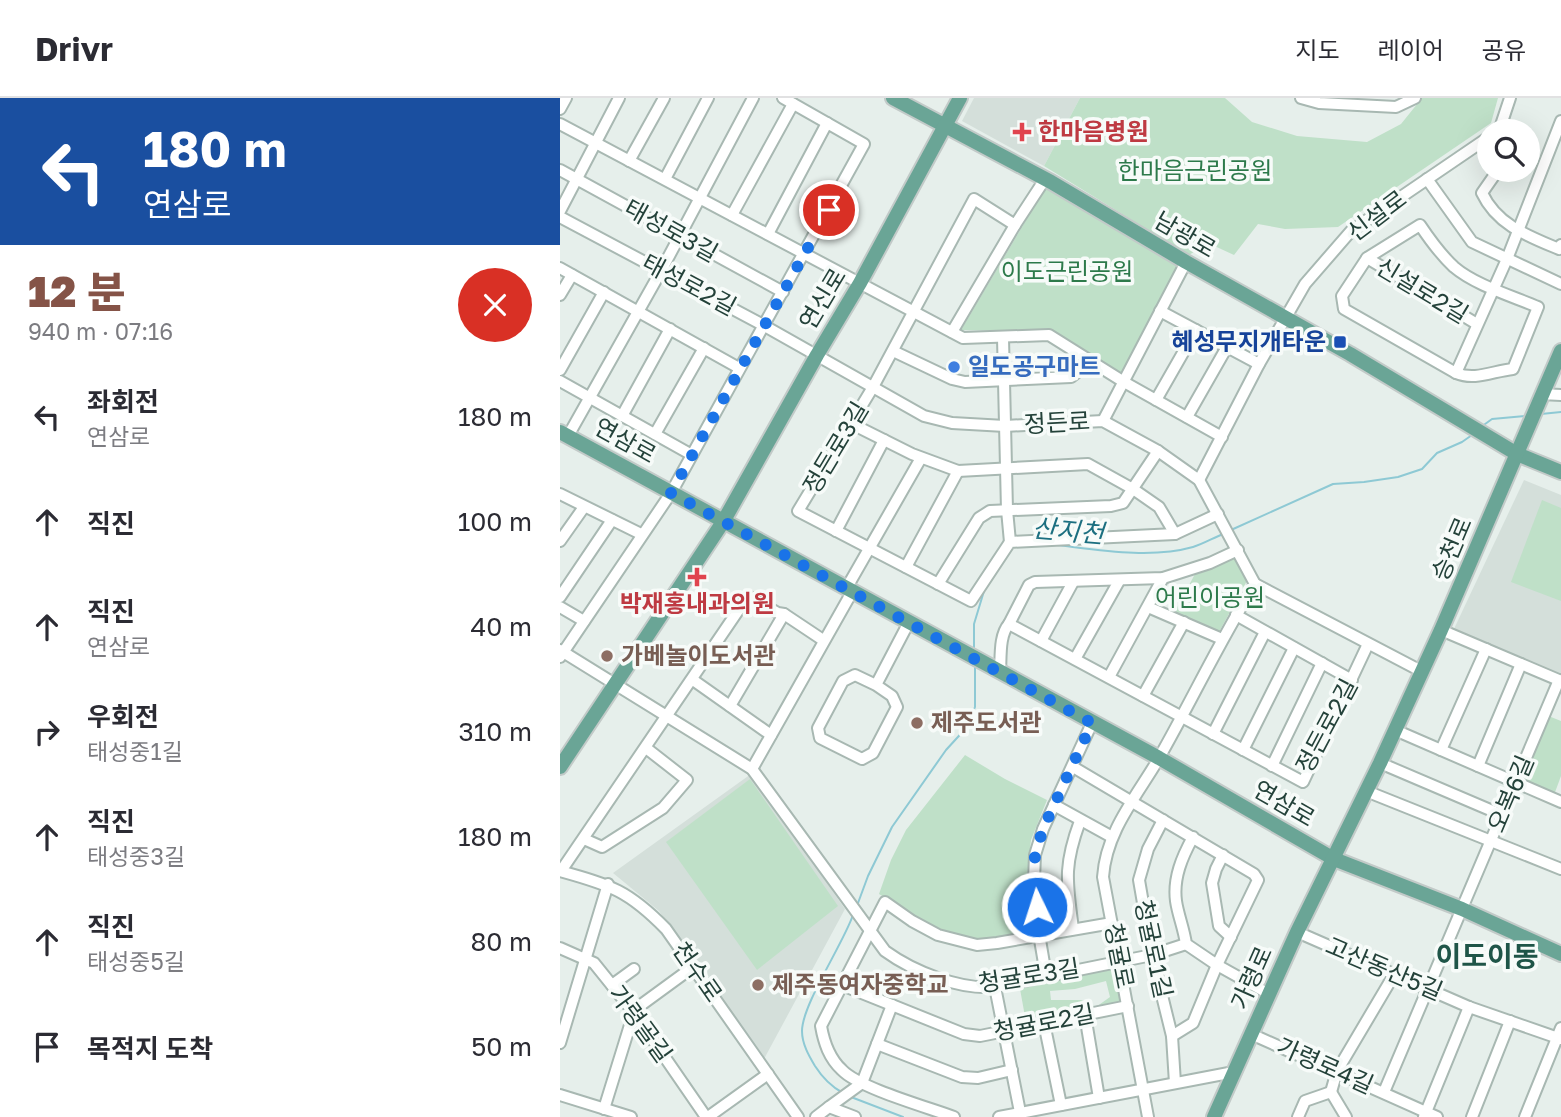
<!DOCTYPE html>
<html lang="ko">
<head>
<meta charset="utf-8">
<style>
	body { margin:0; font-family:"Golos Text","Noto Sans KR",sans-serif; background:#f2f2f3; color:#2b2b33; height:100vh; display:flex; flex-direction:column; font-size:26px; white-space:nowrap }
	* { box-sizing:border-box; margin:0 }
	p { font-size:23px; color:#7c7c81 }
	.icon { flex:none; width:38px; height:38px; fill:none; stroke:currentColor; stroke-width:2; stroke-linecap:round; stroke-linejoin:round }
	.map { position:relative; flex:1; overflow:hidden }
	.drawer { display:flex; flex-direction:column; background:#fff; width:560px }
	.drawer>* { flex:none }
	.banner { background:#1a4fa0; color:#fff; overflow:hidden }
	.fabs { position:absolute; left:917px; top:21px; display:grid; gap:14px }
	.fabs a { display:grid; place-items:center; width:63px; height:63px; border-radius:50%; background:#fff; box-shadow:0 7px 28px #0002; font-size:35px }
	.pin { position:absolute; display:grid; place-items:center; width:60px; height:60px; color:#fff; margin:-30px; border:4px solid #fff; border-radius:50%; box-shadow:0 2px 7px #0007 }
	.me { position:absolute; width:77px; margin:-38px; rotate:356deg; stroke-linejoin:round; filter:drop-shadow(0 0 5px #0008) }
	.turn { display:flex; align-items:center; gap:24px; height:147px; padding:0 28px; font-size:32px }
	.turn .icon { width:91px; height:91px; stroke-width:2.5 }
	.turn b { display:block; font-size:49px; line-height:60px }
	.round { display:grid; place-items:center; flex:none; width:74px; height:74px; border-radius:37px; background:#f2f2f3 }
	.overview { display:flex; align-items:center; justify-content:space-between; height:119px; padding:0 28px }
	h1 { font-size:42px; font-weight:800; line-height:52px; color:#855347 }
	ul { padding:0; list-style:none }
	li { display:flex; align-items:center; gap:21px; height:105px; padding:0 28px }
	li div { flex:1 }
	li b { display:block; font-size:26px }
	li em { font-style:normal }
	header { display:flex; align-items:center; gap:42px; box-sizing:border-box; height:98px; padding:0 35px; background:#fff; border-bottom:2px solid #e1e1e2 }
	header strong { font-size:33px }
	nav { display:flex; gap:38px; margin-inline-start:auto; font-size:24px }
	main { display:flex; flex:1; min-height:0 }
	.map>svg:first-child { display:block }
</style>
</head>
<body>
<header>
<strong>Drivr</strong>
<nav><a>지도</a><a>레이어</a><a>공유</a></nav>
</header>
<main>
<section class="drawer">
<div class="banner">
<div class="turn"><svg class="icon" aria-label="left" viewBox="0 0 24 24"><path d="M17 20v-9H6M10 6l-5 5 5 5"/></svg><div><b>180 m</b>연삼로</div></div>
</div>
<div class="overview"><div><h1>12 분</h1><p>940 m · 07:16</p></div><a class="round" style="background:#d93025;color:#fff"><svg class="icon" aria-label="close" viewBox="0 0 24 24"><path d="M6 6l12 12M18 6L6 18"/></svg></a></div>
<ul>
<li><svg class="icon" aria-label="left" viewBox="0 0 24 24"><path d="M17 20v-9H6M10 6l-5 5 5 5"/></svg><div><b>좌회전</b><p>연삼로</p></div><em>180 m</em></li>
<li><svg class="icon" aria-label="ahead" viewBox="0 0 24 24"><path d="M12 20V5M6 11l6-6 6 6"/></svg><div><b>직진</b></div><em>100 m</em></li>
<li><svg class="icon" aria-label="ahead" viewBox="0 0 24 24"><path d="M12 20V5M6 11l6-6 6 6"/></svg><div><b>직진</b><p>연삼로</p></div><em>40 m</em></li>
<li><svg class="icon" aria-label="right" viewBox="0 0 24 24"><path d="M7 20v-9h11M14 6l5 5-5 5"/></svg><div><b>우회전</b><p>태성중1길</p></div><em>310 m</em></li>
<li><svg class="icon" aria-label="ahead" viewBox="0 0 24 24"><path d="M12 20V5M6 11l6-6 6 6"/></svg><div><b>직진</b><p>태성중3길</p></div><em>180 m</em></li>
<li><svg class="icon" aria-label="ahead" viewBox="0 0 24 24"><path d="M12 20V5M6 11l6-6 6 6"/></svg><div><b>직진</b><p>태성중5길</p></div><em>80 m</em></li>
<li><svg class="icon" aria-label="arrive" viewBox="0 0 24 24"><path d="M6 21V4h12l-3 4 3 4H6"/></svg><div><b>목적지 도착</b></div><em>50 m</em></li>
</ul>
</section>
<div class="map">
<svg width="1001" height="1019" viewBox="0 0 1001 1019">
	<rect width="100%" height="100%" fill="#e6efeb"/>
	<!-- built -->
	<g fill="#d4dfda">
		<path d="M414,0H520L484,68L402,23Z"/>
		<path d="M964,382L1001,397V578L893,533Z"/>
		<path d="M191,676L285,811L204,961L99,813L53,775Z"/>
	</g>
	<!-- green -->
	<g fill="#bfe0c8" fill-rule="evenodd">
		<path d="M520,0H665L692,24L737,38L807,44L841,26L862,0H938L931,25L778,129L725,131L698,126L674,157L648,145L629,157L484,68Z"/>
		<path d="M485,90L621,166L560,279L489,234L401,232Z"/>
		<path d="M982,402L1001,410V503L951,484Z"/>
		<path d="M675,459L688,481L659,534L614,515L635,476Z"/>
		<path d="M986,617L1001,623V678L994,697L959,683Z"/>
		<path d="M405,657L445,681L487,702L471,742L467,778L469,836L425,843L379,834L319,796L331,762L346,732Z"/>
		<path d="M190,681L278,808L197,872L106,744Z"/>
		<path d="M551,870L558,871L564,906L466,924L460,891L485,884ZM546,883L550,899L536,909L521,902H491L490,893L515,891Z"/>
	</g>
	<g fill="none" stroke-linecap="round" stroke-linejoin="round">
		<!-- stream -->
		<g stroke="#8ec9d4" stroke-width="2">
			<path d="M981,316L1001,314"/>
			<path d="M921,329L932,321L965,318"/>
			<path d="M671,432L773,386L804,384L838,379L862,371L877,355L902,344L912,337"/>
			<path d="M497,447C539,452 591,461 633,449C643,446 653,440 663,436"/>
			<path d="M414,552V526L424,493"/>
			<path d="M298,805L308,778L332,729L386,652L407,629L415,609V569"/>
			<path d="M283,995C272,989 262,979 255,968C249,958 242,946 242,933C242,907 283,846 293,817"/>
			<path d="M291,999L343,1019"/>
		</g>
		<defs>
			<g id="minor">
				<path d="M741,0L759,5L836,9L855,0"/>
				<path d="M0,11L6,0"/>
				<path d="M0,26L403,240L489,237L564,284L662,339"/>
				<path d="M936,33L940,30L950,0"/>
				<path d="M69,63L104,0"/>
				<path d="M0,72L223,194"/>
				<path d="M938,72L922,95C937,127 968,138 999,151L1001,147"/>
				<path d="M105,81L148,0"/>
				<path d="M485,81L455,127L414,101L313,289L238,413L411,503L450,444L615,436L658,416"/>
				<path d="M867,81L912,144L1001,186"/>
				<path d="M0,113L59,0"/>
				<path d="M172,117L233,6"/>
				<path d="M0,119L203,227L364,318L392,325L445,328L543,323L598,353L639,382L695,486C660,542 632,602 599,660C577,698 546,733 543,779L588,1019"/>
				<path d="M860,127C870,142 881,157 894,169C915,187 952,198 978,209L953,271C933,273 915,283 896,275L784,211L782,198L807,160Z"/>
				<path d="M208,136L267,25"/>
				<path d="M807,160L917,226"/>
				<path d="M0,170L179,270"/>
				<path d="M0,197L12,177"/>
				<path d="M600,213L699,266"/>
				<path d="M392,234L455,127"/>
				<path d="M443,240L447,412L450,444"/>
				<path d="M333,253L392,281L405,284L511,279L530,264"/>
				<path d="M0,272L44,194"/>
				<path d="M896,275L947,161L1001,23"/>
				<path d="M0,283L132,357"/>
				<path d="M981,296L1001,297"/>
				<path d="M596,302L636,232"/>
				<path d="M62,318L110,231"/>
				<path d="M627,319L667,249"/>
				<path d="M543,323L626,164"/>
				<path d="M292,326L352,356L398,373L528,366L573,391L599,409L615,436"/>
				<path d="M95,336L144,250"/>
				<path d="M8,338L101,173L193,0"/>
				<path d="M639,382L699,266L745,186L791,133L929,39"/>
				<path d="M0,396L81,436"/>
				<path d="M276,433L324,342"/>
				<path d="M0,443L24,409"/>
				<path d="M678,452L650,465L603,480L475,484L469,487L449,526L743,684L808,546"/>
				<path d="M346,469L398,373"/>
				<path d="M378,486L419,420L430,413L551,408L563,405L598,353"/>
				<path d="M695,486L861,573"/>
				<path d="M286,491L361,360"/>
				<path d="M0,499L52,422"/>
				<path d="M0,509L24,523"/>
				<path d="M588,509L662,541"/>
				<path d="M676,517L792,582"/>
				<path d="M881,532L1001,583"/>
				<path d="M481,543L513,484"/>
				<path d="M0,552L192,671L325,853C354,874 400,892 435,889L592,857L626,846"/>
				<path d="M0,559L111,395L304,46L223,0"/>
				<path d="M515,561L559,483"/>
				<path d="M440,574C441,559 439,537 449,526"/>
				<path d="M549,579L603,480"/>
				<path d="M133,582L211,637"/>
				<path d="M316,587L332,598L337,609L313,655L302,661L260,640L258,630L283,583L295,577L316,587L349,524"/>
				<path d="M583,598L624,524"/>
				<path d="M170,608L224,516"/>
				<path d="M835,632L1001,704"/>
				<path d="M653,636L705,534"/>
				<path d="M683,652L734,550"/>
				<path d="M881,652L926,551"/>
				<path d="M820,665L942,717"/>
				<path d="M712,668L762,565"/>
				<path d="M918,668L961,566"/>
				<path d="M513,669L694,776L698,782L657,867L633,925L612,938"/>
				<path d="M192,671L292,494"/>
				<path d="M806,693L1001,771"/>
				<path d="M494,707L552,739"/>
				<path d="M603,722L588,751L579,782L592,857L612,938L615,985"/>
				<path d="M633,739C622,759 613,780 616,803C618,817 624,831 626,846L657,867L709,896"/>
				<path d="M24,741L42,749L103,710L127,682L86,650"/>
				<path d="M663,757L656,771L652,785L659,828L671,839"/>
				<path d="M0,773C51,787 69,793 106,831L238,1019"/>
				<path d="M1,773L188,498L218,515L224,516L263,542"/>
				<path d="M513,831C507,784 503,769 520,723"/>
				<path d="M737,834L909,909L1001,941"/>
				<path d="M0,850L34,865L75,916L146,1019"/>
				<path d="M486,877L479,836L474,782L475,757L483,731L532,625"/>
				<path d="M52,887L74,871"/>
				<path d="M282,887L404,936L420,938L568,908"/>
				<path d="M435,889L461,1019"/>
				<path d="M525,917L539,1000"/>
				<path d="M484,925L501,1007"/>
				<path d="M691,936L877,1019"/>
				<path d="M0,945L48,786"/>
				<path d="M317,946L402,979L418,980L452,972"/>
				<path d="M771,994L777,973L835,875"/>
				<path d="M824,994L999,582"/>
				<path d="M0,997L71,1019"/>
				<path d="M269,1009L302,985L332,907"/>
				<path d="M44,1011L70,927L81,907L133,869"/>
				<path d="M148,1019L208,976"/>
				<path d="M256,1019L269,1009L295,1019"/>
				<path d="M394,1019C367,1009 299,990 282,972C269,960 264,945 261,928L325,804L352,823L378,837L417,847L437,845L552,825"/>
				<path d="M439,1019L674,974"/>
				<path d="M738,1019L745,1003L771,994L786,1019"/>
				<path d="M864,1019L909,909"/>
				<path d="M912,1019L950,923"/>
				<path d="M965,1019L1001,930"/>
			</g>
			<g id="major">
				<path d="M333,0L491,84L626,164L790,256L957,356L1001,374"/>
				<path d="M0,334L599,660L774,761L902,811L1001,856"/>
				<path d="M0,669L163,424L257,257L300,185L400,0"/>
				<path d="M654,1019L737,834L820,665L881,532L1001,253"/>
			</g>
		</defs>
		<!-- minor casing -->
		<use href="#minor" stroke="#a8b8b2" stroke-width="14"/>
		<!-- major casing -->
		<use href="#major" stroke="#c2cac8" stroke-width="18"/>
		<!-- minor -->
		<use href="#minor" stroke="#fff" stroke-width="10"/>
		<!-- major -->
		<use href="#major" stroke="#6aa596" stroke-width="14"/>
	</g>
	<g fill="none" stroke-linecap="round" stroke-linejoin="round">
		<!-- route -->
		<path stroke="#1a73e8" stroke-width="12" stroke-dasharray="0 21.6" d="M269,112L111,395L532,625L483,731L475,757L474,782L477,809"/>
	</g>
	<!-- markers -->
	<g fill="#e0444e" stroke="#f7fbf9" stroke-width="2.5">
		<path d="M458.5 23.5h7v7h7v7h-7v7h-7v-7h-7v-7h7z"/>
		<path d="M133.5 468.5h7v7h7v7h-7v7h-7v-7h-7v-7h7z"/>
	</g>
	<rect fill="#1a4fb4" stroke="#f7fbf9" stroke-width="2.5" x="773" y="237" width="14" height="14" rx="3.5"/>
	<circle fill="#3f7fe0" stroke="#f7fbf9" stroke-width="2.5" cx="394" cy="269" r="7"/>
	<g fill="#8d6e63" stroke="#f7fbf9" stroke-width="2.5">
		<circle cx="47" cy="558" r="7"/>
		<circle cx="357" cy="625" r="7"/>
		<circle cx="198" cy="887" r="7"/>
	</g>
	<g text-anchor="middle" stroke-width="7" stroke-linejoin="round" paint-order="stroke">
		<!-- health labels -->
		<g font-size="24" font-weight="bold" fill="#be3a42" stroke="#f7fbf9" text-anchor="start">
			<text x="478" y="42">한마음병원</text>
			<text x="137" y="514" text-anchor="middle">박재홍내과의원</text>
		</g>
		<!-- park labels -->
		<g font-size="24" fill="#2d7a4b" stroke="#f7fbf9">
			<text x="635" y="81">한마음근린공원</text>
			<text x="507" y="182">이도근린공원</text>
			<text x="650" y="508">어린이공원</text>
		</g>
		<!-- street labels -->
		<g font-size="24" fill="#24423a" stroke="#f7fbf9">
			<text transform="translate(817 118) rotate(-37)" y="8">신설로</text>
			<text transform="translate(111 133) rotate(29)" y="8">태성로3길</text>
			<text transform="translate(625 137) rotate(30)" y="8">남광로</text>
			<text transform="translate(129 187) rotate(28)" y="8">태성로2길</text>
			<text transform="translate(862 193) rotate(31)" y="8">신설로2길</text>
			<text transform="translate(263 201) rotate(-59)" y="8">연신로</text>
			<text transform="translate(497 325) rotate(-3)" y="8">정든로</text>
			<text transform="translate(65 343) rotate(29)" y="8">연삼로</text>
			<text transform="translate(276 350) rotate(-59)" y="8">정든로3길</text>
			<text transform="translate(892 451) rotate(-67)" y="8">승천로</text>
			<text transform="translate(767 628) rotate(-62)" y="8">정든로2길</text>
			<text transform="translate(951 696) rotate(-67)" y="8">오복6길</text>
			<text transform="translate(724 706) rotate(30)" y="8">연삼로</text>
			<text transform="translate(593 851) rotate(78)" y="8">청귤로1길</text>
			<text transform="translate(559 858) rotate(79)" y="8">청귤로</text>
			<text transform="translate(824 871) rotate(23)" y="8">고산동산5길</text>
			<text transform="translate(137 874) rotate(55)" y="8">천수로</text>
			<text transform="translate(469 878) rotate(-9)" y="8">청귤로3길</text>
			<text transform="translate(692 880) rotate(-66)" y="8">가령로</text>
			<text transform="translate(484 925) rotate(-11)" y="8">청귤로2길</text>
			<text transform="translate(80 926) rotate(54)" y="8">가령골길</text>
			<text transform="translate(765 968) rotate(24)" y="8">가령로4길</text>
		</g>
		<!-- transit labels -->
		<g font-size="24" font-weight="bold" fill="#164399" stroke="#f7fbf9" text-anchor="end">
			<text x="766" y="252">혜성무지개타운</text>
		</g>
		<!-- shop labels -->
		<g font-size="24" font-weight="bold" fill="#366cbe" stroke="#f7fbf9" text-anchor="start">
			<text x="408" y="277">일도공구마트</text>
		</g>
		<!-- education labels -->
		<g font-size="24" font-weight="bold" fill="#785e54" stroke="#f7fbf9" text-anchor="start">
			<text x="61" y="566">가베놀이도서관</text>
			<text x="371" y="633">제주도서관</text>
			<text x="212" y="895">제주동여자중학교</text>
		</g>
		<!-- water labels -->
		<g font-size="26" font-style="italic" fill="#1c6f80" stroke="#f7fbf9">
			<text transform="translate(508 433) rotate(5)" y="9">산지천</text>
		</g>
		<!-- quarter labels -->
		<g font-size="28" font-weight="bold" fill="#1f5548" stroke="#f7fbf9">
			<text x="927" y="868">이도이동</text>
		</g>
	</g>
</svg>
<div class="fabs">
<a><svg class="icon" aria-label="search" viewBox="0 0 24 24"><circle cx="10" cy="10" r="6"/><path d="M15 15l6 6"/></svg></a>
</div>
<div class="pin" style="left:269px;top:112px;background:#d93025"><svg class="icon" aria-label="arrive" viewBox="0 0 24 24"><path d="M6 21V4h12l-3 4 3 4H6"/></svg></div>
<svg class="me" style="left:477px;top:809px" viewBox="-20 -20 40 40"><circle r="17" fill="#1a73e8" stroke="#fff" stroke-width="3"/><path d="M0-11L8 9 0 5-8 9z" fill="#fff"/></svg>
</div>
</main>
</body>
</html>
